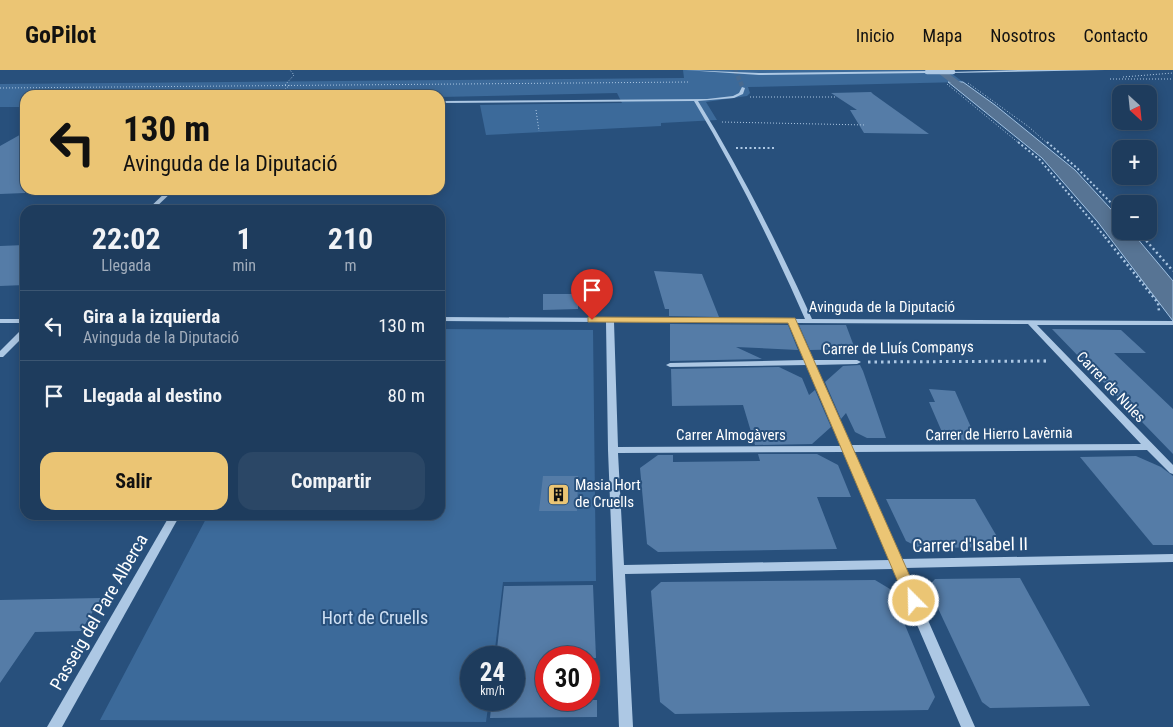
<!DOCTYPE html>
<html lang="es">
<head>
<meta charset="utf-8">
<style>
	body { margin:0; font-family:"Roboto Condensed",sans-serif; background:#2b4766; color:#f1f3f6; height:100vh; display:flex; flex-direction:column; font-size:19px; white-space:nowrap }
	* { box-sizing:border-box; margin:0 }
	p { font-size:16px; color:#a1adbc }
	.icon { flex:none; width:28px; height:28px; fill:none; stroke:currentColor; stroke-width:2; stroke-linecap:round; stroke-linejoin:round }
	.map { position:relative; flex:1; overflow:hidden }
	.panel { position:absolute; left:20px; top:135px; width:425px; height:315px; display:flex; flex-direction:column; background:#1e3c5d; border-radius:15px; box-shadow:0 2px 12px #0003,0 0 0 1px #3c5672 }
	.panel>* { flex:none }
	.top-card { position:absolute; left:20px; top:20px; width:425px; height:105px; border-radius:15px; box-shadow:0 2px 12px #0003,0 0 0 1px #3c5672; background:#ebc574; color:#111; overflow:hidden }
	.needle { width:32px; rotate:153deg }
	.tools { position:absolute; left:1112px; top:15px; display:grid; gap:10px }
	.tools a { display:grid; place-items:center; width:45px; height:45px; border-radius:10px; background:#1e3c5d; box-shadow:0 2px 12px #0003,0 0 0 1px #3c5672; font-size:25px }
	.speed { position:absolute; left:460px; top:576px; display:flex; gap:10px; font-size:25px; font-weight:700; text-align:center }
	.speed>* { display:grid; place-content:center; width:65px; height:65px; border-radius:50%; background:#1e3c5d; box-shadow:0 2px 12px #0003,0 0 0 1px #3c5672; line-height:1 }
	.speed small { font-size:12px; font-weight:400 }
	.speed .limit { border:8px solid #d22; background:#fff; color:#111 }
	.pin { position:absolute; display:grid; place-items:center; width:42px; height:42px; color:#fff; margin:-51px -21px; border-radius:50% 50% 50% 0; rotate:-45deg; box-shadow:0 0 5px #0007 }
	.pin .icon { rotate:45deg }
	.me { position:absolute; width:55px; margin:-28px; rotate:337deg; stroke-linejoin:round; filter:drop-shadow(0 0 4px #0008) }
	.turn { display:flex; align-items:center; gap:18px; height:105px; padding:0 20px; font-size:22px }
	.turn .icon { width:65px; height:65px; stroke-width:2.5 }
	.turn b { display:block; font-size:35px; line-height:42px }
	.eta { display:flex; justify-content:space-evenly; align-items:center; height:85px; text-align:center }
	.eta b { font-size:30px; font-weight:700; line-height:35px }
	.cta { display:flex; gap:10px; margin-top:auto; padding:10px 20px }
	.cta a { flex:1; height:58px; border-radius:15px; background:#ebc574; color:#111; font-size:20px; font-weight:700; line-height:58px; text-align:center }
	.cta a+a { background:#2b4766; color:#f1f3f6 }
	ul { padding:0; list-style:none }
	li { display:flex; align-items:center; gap:15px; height:70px; padding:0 20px; border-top:1px solid #3c5672 }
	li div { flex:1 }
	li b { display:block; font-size:19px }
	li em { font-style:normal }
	header { display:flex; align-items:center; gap:30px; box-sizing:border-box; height:70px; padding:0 25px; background:#ebc574; color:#111 }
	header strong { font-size:24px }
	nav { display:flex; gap:28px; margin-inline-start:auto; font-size:18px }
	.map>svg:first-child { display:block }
</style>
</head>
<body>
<header>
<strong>GoPilot</strong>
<nav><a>Inicio</a><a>Mapa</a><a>Nosotros</a><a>Contacto</a></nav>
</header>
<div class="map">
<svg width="1173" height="657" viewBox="0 0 1173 657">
	<rect width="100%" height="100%" fill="#28507c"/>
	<!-- green -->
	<g fill="#3c6a9a">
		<path d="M683,0H947L963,12L748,17L750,23L747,26L706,32L717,50L661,53V56L486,65L480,35L622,33L617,23L440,27V25H25V37H0V14L684,8Z"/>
		<path d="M440,259L593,260L596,511L503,512L494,587L471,588V630H489L486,652L100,650L208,445H440Z"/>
	</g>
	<!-- water -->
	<path fill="#577494" stroke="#a2c3e4" d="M948,12H963L995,35L1075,100L1121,150V161H1131L1173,211V251L1097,151L1042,88Z"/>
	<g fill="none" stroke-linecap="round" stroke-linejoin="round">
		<!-- canal -->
		<path fill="#577494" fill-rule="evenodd" d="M934,0H944L980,27L978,29H972Z"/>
	</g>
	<!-- building -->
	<g fill="#557ca7">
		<path d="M871,22L873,24L929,64L864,63L850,40H857L831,23Z"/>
		<path d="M25,62V123L0,124V76Z"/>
		<path d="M25,175V215L0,216V176Z"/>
		<path d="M654,201L702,204L719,247L669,246V239H665Z"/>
		<path d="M543,224H578V239L543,240Z"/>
		<path d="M670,254L788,255L798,280L736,277L762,289L670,291Z"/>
		<path d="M799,255H846L855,279L810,280Z"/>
		<path d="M1052,259L1121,260L1146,283H1114L1173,339V384Z"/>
		<path d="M860,295L863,301L886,368H867L855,362L846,343L841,349L825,312L843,296Z"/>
		<path d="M779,297L802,308L809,325L815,320L831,357L812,374L755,375L743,335L672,336L671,299Z"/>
		<path d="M929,319L955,321L977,371L945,369L929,332H935Z"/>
		<path d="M758,384H817L838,395L851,427H817L837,479L658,482L647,474L640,398L658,385H673V392L760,391Z"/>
		<path d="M1136,386L1161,397L1173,406V475H1153L1080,387Z"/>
		<path d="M543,406H578L577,441H539Z"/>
		<path d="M886,429H975L1003,477L920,478L906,471Z"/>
		<path d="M1020,508L1062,584L1090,636L990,638L982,632L928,517L935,509Z"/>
		<path d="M875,510L890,519L935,627L928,640L675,644L660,632L651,521L661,512Z"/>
		<path d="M593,515L596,588H546V630H597V647L490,648L492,630H514V588H496L504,516Z"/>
		<path d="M101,528L81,561L35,562L0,613V530Z"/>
	</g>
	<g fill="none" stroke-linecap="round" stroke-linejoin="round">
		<!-- minor-tunnel -->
		<path stroke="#486a90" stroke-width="4.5" stroke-dasharray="4.5 2" stroke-linecap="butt" d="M735,0L743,18"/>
		<!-- path-far3 -->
		<g stroke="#adc8e4" stroke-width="1" stroke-dasharray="1 2" stroke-linecap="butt">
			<path d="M1123,7L1173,3"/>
			<path d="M1110,9H1173"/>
			<path d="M968,13L1029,57L1048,74"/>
			<path d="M947,14L1020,74"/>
			<path d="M285,15L294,5L290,0"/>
			<path d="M0,18L690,12"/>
			<path d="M278,25L290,15"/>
			<path d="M750,27H835"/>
			<path d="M536,40L539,61"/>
			<path d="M722,52L866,55"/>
		</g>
		<!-- path-far2 -->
		<g stroke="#adc8e4" stroke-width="2" stroke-dasharray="2 2.5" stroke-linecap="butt">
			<path d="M1018,72L1040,90L1106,168"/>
			<path d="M1047,72L1077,98L1121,143"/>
			<path d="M736,78H775"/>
			<path d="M1138,161L1144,168"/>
		</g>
		<!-- path-far1 -->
		<g stroke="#adc8e4" stroke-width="2.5" stroke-dasharray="2 3" stroke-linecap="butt">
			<path d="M1105,167L1158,233L1159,241"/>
			<path d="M1143,167L1173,201"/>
			<path d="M1044,291H1049"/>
		</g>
		<!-- path -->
		<path stroke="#adc8e4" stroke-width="3" stroke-dasharray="2.5 4" stroke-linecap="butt" d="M868,292L1049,291"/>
		<!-- minor -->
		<g fill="#adc8e4" fill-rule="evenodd">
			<path d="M685,0L759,3L927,1L929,2L927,3L759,5Z"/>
			<path d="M1019,0H1105L953,3L951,2Z"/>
			<path d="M742,17L745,18L743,24L734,28L698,31C741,101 778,174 812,249L1173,251V255H1037L1173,395V404L1170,403L1147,380L853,382L901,489L1173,484V492L905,498L975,657H961L893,499L625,504L633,657H619L608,380L606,252L440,251V247L805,249C772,174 736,101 694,31L440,33V31L707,29L733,26L739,23ZM614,252L789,253L804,290L670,293L666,295L670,297L807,295L841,376L618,377ZM796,253L1028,254L1141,374L850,375L815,295L857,294L861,292L857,290H813ZM844,382L890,490L624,495L618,383Z"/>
			<path d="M168,120H174L153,140H147Z"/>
			<rect x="0" y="249" width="25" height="4"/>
			<path d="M22,259H25V265L3,287H0V281Z"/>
			<path d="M170,445H180L62,657H47Z"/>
		</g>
		<!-- minor-bridge -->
		<path stroke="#adc8e4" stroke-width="4.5" d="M927,2H953"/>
	</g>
	<!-- route -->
	<path fill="#ebc574" stroke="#99804b" d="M588,247L795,248L921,531L919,535L914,537L908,535L906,531L788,253L592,252H588Z"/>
	<!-- icons -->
	<defs>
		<symbol id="building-square" viewBox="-11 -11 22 22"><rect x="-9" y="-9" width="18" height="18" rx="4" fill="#ebc574" stroke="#28507c"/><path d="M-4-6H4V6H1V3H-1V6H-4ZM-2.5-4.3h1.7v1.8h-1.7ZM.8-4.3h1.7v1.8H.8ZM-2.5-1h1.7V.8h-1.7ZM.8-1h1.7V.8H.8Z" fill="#111"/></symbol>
	</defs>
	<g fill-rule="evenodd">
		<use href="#building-square" x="546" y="412" width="25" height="25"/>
	</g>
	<g text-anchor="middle" stroke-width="4" stroke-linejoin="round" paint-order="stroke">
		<!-- street labels -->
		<g font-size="15" fill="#fff" stroke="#28507c">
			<text x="882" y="242">Avinguda de la Diputació</text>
			<text transform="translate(898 278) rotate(-1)" y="5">Carrer de Lluís Companys</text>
			<text transform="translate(1111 317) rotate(46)" y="5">Carrer de Nules</text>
			<text transform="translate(999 364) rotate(-1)" y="5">Carrer de Hierro Lavèrnia</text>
			<text x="731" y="370">Carrer Almogàvers</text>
		</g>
		<!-- poi labels -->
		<g font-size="15" fill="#fff" stroke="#28507c" text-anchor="start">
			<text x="575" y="420">Masia Hort<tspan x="575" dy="17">de Cruells</tspan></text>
		</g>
		<!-- near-street labels -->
		<g font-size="18" fill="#fff" stroke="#28507c">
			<text transform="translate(970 475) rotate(-1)" y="6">Carrer d'Isabel II</text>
			<text transform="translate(99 542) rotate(-60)" y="6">Passeig del Pare Alberca</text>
		</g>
		<!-- near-park labels -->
		<g font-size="18" fill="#d0e1f4" stroke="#28507c">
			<text x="375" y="554">Hort de Cruells</text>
		</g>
	</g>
</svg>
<div class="tools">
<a><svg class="needle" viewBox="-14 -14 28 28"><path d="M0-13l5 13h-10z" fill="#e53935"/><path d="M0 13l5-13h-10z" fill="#a1adbc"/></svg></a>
<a>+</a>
<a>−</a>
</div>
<div class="speed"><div>24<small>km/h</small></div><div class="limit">30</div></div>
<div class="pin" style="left:592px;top:250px;background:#d93025"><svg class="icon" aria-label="arrive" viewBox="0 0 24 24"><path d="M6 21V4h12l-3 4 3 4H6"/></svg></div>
<svg class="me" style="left:914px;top:531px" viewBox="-20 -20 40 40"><circle r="17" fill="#ebc574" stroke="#fff" stroke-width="3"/><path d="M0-11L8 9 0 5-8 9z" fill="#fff"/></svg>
<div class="top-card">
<div class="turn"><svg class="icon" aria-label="left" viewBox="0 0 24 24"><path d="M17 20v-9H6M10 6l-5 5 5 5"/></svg><div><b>130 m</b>Avinguda de la Diputació</div></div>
</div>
<section class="panel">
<div class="eta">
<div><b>22:02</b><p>Llegada</p></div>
<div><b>1</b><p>min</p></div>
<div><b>210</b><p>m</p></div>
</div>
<ul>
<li><svg class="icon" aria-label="left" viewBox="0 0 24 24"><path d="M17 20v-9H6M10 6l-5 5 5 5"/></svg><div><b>Gira a la izquierda</b><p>Avinguda de la Diputació</p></div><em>130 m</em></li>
<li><svg class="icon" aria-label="arrive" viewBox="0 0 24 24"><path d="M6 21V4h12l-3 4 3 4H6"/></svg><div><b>Llegada al destino</b></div><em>80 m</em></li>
</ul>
<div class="cta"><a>Salir</a><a>Compartir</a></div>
</section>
</div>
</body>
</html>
